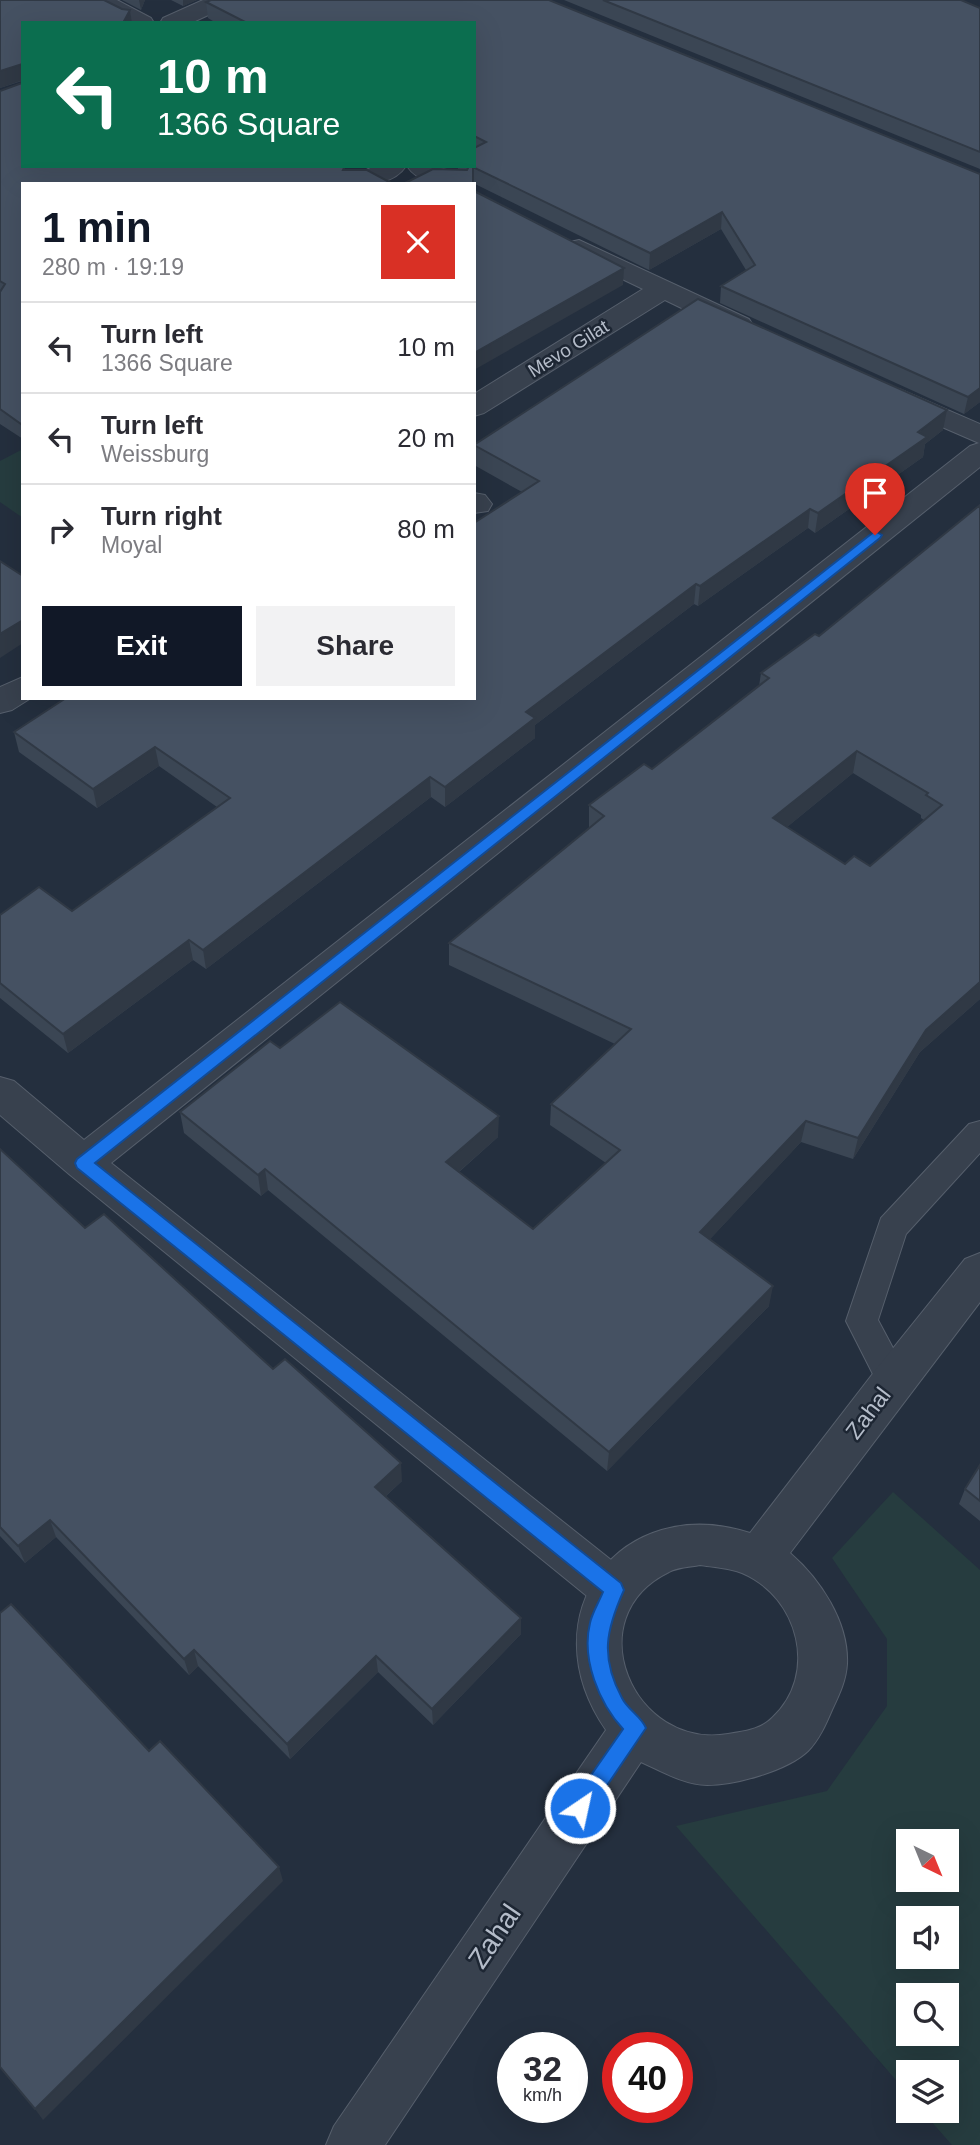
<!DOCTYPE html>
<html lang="en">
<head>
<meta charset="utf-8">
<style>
	body { margin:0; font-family:Arial,sans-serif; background:#f2f2f3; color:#2b2b33; height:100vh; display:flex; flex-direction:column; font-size:26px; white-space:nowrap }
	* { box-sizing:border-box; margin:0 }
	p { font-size:23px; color:#7c7c81 }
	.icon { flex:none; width:38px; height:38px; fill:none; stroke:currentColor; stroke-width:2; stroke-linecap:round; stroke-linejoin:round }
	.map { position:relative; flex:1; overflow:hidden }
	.panel { position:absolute; left:21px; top:182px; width:455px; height:518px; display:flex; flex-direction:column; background:#fff; border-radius:0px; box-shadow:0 7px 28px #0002 }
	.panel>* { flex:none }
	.hud { position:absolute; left:21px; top:21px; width:455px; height:147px; border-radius:0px; box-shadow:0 7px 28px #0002; background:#0b6e4f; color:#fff; overflow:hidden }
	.needle { width:46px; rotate:137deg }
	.buttons { position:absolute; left:896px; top:1829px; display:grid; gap:14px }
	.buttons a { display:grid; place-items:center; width:63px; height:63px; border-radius:0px; background:#fff; box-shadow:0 7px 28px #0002; font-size:35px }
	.speed { position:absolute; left:497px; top:2032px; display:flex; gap:14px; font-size:35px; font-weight:700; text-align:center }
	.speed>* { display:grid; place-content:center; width:91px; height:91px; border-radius:50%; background:#fff; box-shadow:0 7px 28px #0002; line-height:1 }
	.speed small { font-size:18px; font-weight:400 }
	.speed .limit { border:10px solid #d22; background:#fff; color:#111 }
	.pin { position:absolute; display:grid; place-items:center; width:60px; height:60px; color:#fff; margin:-72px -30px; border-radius:50% 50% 50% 0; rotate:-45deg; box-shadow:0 0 7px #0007 }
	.pin .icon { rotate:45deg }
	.me { position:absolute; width:77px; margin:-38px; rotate:34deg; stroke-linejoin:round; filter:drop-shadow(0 0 5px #0008) }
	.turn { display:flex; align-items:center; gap:24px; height:147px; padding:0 21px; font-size:32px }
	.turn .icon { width:91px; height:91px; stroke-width:2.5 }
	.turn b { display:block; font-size:49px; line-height:60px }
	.round { display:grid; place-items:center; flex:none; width:74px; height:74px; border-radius:0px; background:#f2f2f3 }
	.head { display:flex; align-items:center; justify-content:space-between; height:119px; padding:0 21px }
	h1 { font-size:42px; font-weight:700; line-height:52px; color:#111827 }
	.cta { display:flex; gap:14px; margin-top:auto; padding:14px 21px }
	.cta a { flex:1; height:80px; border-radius:0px; background:#111827; color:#fff; font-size:28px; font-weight:700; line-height:80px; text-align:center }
	.cta a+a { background:#f2f2f3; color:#2b2b33 }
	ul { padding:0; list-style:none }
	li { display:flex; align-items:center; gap:21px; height:91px; padding:0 21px; border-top:2px solid #e1e1e2 }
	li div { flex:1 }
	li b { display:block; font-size:26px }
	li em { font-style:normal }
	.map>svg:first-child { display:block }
</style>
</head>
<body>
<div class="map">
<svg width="980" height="2145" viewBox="0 0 980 2145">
	<rect width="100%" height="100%" fill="#242f3e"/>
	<!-- green -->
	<g fill="#263c3f" fill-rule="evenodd">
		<path d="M23,449V518L0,502V461Z"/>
		<path d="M893,1492L980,1570V2145H952L922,2111L947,2110V2072H908V2094L676,1826L827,1791L887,1706V1639L832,1558ZM908,1841H947V1880H908ZM908,1918H947V1956H908ZM908,1995H947V2034H908Z"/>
	</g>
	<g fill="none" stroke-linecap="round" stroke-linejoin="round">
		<defs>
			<path id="service" d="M980,1121V1153L906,1234L878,1320L910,1380L905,1390L893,1395L881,1390L846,1321L881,1218L969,1124Z"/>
			<g id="minor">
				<path d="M89,0H117L151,18L154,23H125L92,5Z"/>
				<path d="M203,0H233L230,5L191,23H160L163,18Z"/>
				<path d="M374,166H406C393,186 367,184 346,184L350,179Z"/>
				<path d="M407,166C427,166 453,165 467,184C446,184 420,186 407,166Z"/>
				<path d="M579,240L749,319L753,325L749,331L739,333L729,331L665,300L484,413L474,416V394L643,289L570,254L566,248L570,242Z"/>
				<path d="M899,389L980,424V467L111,1163L630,1575L637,1590L630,1605L614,1612L598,1605L69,1174L0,1115V1077L14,1081L84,1140L970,446L979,443L889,404L885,398L889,392Z"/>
				<path d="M474,493L485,495L492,504L488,511L474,513Z"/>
				<path d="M23,677V698H31L12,710L0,713V687Z"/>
			</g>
			<path id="tertiary" d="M980,1253V1302L790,1553C820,1579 849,1622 847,1664C846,1681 839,1695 832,1710C826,1724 819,1740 808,1751C787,1771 735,1785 707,1785C685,1785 661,1771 641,1762L385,2145H326L334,2126L606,1730C527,1616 620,1491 750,1533L878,1367L965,1259ZM700,1565C713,1567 729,1568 742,1573C799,1597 819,1675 772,1718C760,1730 744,1731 728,1734C633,1750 576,1617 669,1572C678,1567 690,1567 700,1565Z"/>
		</defs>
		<!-- service casing -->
		<use href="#service" stroke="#565f6c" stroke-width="2"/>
		<!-- minor casing -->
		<use href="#minor" stroke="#565f6c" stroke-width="2"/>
		<!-- tertiary casing -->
		<use href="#tertiary" stroke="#565f6c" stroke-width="2"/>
		<!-- service -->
		<use href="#service" fill="#38414e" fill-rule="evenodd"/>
		<!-- minor -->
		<use href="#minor" fill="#38414e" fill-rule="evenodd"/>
		<!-- tertiary -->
		<use href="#tertiary" fill="#38414e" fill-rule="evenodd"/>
	</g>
	<!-- wall -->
	<g fill="#3b4654" fill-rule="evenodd">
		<path d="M0,0L130,10L132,23H23V439L0,424V91L22,83V81L0,88Z"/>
		<path d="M122,0H145L141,10Z"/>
		<path d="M171,0H197L183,6Z"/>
		<path d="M211,0H549L980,174V402L964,414L720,303L721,286L746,270L721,229L649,270L473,183L403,184L433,169L458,170V166H474V23H216L208,18L206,2Z"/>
		<path d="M564,0H961L980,8V169Z"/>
		<path d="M943,430L925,444L923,457L815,533L808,528L698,606L694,604L535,725V738L445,807L431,797L206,969L193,960L68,1053L0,998V915L72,911L217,807L159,766L97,808L19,752L14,732L474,698L522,492L474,465V445Z"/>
		<path d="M980,505V999L920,1052L853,1159L801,1142L710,1239L769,1306L607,1471L268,1190L261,1196L184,1133L180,1112L280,1048L498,1137L459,1172L533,1229L606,1163L550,1125L551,1104L615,1044L449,965V943L589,828V805L652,769L759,686L761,673L819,636ZM853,773L921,815V818L924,820L870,866L845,864L787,827Z"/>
		<path d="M0,1149L85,1228L273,1369L402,1481L386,1496L521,1618V1634L433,1725L378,1672L290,1759L198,1666L189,1675L56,1537L25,1563L0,1536Z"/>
		<path d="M980,1465V1521L959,1504L965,1489Z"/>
	</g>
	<!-- shaded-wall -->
	<g fill="#303945">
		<path d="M139,0H145L141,10Z"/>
		<path d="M183,0H197L183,6Z"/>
		<path d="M130,10L132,23H123Z"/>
		<path d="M22,64L23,80L0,88V71Z"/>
		<path d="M722,212L721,229L649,270L650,253Z"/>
		<path d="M624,268L623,285L474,370V353Z"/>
		<path d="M980,388V402L964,414L968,397Z"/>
		<path d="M947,410L943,430L925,444L923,457L815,533L818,513Z"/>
		<path d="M810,509L808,528L698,606L700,586Z"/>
		<path d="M696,584L694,604L535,725V738L445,807V787L526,712Z"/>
		<path d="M23,620V643L0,658V634Z"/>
		<path d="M155,747L159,766L97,808L93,789Z"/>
		<path d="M857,751L853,773L770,841L773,818Z"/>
		<path d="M430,777L431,797L206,969L203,950Z"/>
		<path d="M189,940L193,960L68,1053L63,1034Z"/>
		<path d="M980,982V999L920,1052L853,1159L858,1138L926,1030Z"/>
		<path d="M499,1116L498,1137L446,1183V1162Z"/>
		<path d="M806,1121L801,1142L697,1253L700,1232Z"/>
		<path d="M265,1169L268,1190L261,1196L258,1175Z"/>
		<path d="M773,1286L769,1306L607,1471L609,1452Z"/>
		<path d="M401,1463L402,1481L377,1504L375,1487Z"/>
		<path d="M50,1520L56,1537L25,1563L18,1546Z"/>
		<path d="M521,1618V1634L433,1725L432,1709Z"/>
		<path d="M194,1650L198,1666L189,1675L184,1659Z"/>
		<path d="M376,1656L378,1672L290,1759L287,1744Z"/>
		<path d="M279,1867L283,1881L43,2120L35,2109Z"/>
	</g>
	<!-- building -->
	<g fill="#455162" stroke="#303945" stroke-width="2" fill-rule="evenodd">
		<path d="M0,0H104L122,9L130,10L123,23H23V166H345L343,170H367L393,184H23V423L21,424L0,409V292L5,284L0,281V91L22,83V64L0,71Z"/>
		<path d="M211,0H549L980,174V388L968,397L721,286L755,265L722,212L650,253L473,167V184H403L433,169L467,170L469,166H474V148L486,142L474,136V23H247L206,2Z"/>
		<path d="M603,0H961L980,8V152Z"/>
		<path d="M474,191L624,268L474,353Z"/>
		<path d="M698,299L947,410L918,432L927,437L818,513L810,509L700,586L696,584L526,712L535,718L445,787L430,777L203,950L189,940L63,1034L0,983V915L39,887L72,911L230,798L155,747L93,789L14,732L66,698H474V523L539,481L474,445Z"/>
		<path d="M980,505V982L926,1030L858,1138L806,1121L700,1232L773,1286L609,1452L265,1169L258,1175L180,1112L270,1041L280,1048L340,1002L499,1116L446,1162L533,1229L620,1150L551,1104L631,1029L449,943L604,816L589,805L644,764L652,769L769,678L761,673L815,634L819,636ZM857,751L928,793L926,795L942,805L870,866L854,856L845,864L773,818Z"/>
		<path d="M0,561L23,576V620L0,634Z"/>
		<path d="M0,1149L85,1228L104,1214L273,1369L285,1359L401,1463L375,1487L521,1618L432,1709L376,1656L287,1744L194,1650L184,1659L50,1520L18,1546L0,1527Z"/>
		<path d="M980,1465V1501L965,1489Z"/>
		<path d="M11,1604L149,1751L160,1741L279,1867L35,2109L0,2067V1613Z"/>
	</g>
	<!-- route -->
	<path fill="#1a73e8" stroke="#114b97" stroke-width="2" d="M875,531L882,535L880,538L95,1163L621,1583L624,1590C606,1630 600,1657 622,1698C628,1710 641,1716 646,1728L587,1815L580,1818L573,1815L570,1808L573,1801L623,1729C599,1703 581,1659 590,1623C592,1613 599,1602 603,1592L77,1168L75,1163L77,1159Z"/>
	<g text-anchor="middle" stroke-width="5" stroke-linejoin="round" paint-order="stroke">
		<!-- far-street labels -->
		<g font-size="19" fill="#b4bcc9" stroke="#1d2633">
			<text transform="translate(568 348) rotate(-32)" y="7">Mevo Gilat</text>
		</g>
		<!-- street labels -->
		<g font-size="23" fill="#b4bcc9" stroke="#1d2633">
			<text transform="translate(868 1413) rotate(-53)" y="8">Zahal</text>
		</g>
		<!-- near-street labels -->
		<g font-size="28" fill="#b4bcc9" stroke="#1d2633">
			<text transform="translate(494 1936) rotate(-56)" y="10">Zahal</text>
		</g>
	</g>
</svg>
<div class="buttons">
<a><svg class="needle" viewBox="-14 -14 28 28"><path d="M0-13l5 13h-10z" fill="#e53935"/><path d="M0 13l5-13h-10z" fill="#7c7c81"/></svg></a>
<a><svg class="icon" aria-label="sound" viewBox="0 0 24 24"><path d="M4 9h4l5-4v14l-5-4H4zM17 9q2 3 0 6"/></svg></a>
<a><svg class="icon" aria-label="search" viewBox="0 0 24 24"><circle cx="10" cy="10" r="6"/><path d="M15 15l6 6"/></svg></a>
<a><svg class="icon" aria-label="layers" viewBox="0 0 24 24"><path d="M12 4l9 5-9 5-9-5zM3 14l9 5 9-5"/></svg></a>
</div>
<div class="speed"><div>32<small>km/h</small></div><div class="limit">40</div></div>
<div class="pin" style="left:875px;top:535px;background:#d93025"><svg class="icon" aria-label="arrive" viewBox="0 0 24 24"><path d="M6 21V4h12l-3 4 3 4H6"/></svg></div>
<svg class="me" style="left:580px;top:1808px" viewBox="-20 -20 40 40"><circle r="17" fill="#1a73e8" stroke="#fff" stroke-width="3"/><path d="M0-11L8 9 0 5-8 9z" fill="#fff"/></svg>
<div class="hud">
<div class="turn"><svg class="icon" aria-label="left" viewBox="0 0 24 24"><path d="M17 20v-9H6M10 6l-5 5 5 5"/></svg><div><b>10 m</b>1366 Square</div></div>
</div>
<section class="panel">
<div class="head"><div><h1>1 min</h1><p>280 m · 19:19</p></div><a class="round" style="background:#d93025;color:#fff"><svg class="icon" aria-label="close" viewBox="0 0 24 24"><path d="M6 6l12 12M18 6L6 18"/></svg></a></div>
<ul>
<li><svg class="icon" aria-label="left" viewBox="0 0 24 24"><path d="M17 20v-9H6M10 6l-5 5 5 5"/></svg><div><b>Turn left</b><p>1366 Square</p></div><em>10 m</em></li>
<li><svg class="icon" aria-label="left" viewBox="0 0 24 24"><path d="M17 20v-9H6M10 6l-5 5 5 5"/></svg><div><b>Turn left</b><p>Weissburg</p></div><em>20 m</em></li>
<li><svg class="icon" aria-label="right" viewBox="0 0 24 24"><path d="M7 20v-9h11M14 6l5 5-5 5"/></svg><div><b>Turn right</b><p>Moyal</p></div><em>80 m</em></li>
</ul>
<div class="cta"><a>Exit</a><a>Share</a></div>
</section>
</div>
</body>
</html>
